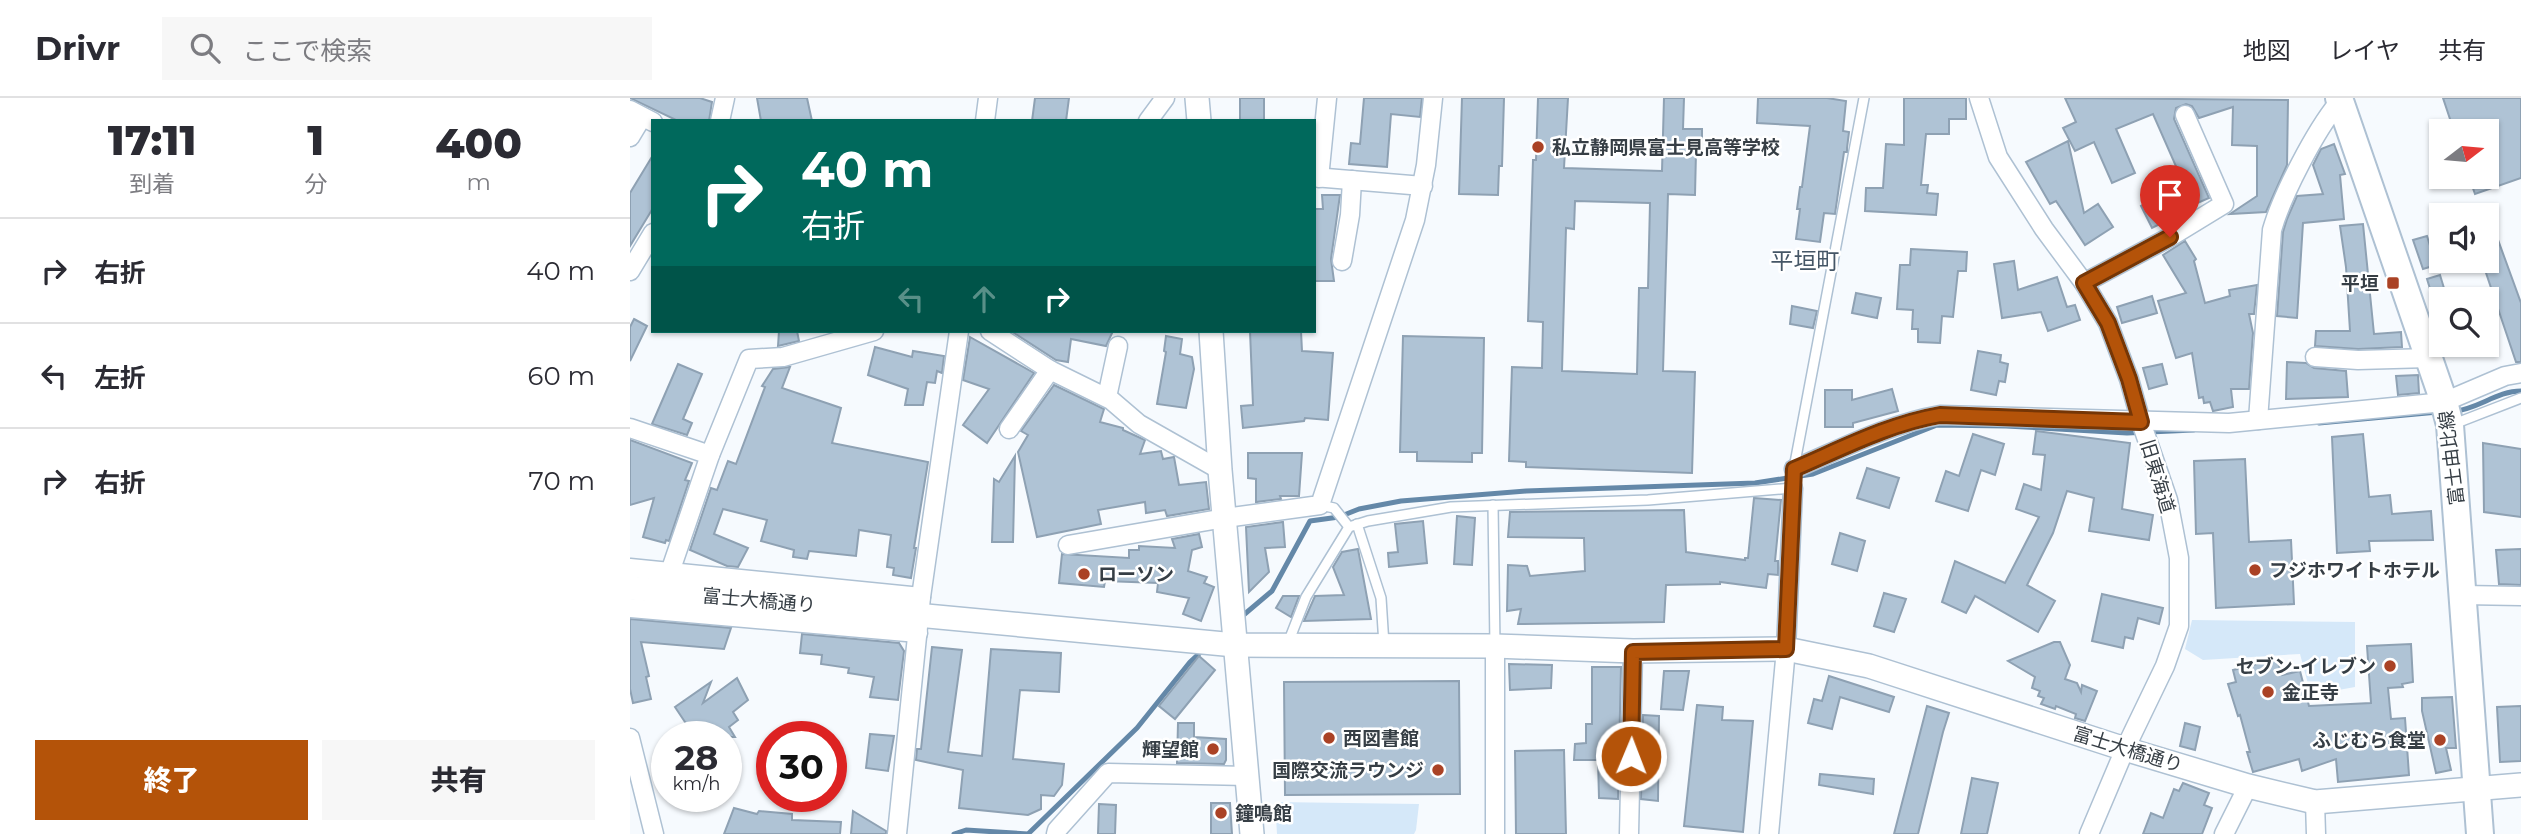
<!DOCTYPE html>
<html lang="ja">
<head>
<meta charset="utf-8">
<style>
	body { margin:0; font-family:Montserrat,"Noto Sans JP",sans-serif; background:#f7f7f7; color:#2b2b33; height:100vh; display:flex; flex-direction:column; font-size:26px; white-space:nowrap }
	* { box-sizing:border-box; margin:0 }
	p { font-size:23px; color:#7c7c81 }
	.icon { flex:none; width:38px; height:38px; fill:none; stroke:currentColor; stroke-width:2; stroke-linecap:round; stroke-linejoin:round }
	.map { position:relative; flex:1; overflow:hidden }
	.panel { display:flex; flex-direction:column; background:#fff; width:630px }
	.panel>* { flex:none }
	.banner { position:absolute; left:21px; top:21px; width:665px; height:214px; border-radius:0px; box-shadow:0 2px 5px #0004; background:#00695c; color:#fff; overflow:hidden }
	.needle { width:46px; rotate:74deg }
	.buttons { position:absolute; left:1799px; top:21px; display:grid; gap:14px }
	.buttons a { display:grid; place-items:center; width:70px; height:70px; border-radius:0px; background:#fff; box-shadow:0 2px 5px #0004; font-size:35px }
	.speed { position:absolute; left:21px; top:623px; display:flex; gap:14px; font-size:35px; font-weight:700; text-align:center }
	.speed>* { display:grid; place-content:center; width:91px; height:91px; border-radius:50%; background:#fff; box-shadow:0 2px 5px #0004; line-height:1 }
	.speed small { font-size:18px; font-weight:400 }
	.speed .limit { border:10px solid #d22; background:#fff; color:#111 }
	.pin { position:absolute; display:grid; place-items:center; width:60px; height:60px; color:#fff; margin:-72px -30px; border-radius:50% 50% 50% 0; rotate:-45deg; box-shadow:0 0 7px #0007 }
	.pin .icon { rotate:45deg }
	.me { position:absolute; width:77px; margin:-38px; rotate:1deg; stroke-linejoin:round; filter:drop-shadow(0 0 5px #0008) }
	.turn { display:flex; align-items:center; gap:24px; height:147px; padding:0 35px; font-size:32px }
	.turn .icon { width:91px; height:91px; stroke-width:2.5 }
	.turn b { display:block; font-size:49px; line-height:60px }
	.lanes { display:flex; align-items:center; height:66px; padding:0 35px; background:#0003; justify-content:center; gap:35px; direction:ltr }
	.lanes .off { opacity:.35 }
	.eta { display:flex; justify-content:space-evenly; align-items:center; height:119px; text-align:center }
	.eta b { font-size:42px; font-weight:800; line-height:49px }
	.button { display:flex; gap:14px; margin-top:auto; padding:14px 35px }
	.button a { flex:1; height:80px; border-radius:0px; background:#b45309; color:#fff; font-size:28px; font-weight:800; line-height:80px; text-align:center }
	.button a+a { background:#f7f7f7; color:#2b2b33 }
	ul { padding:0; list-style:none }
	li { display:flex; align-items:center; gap:21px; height:105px; padding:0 35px; border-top:2px solid #e1e1e2 }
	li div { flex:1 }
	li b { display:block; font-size:26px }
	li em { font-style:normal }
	header { display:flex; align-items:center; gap:42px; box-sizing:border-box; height:98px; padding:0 35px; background:#fff; border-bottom:2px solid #e1e1e2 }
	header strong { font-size:33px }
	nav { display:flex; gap:38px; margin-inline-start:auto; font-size:24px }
	.search { width:490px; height:63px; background:#f7f7f7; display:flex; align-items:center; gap:18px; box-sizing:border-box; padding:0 24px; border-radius:0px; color:#7c7c81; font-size:26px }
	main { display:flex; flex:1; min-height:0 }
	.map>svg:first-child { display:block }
</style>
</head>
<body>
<header>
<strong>Drivr</strong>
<div class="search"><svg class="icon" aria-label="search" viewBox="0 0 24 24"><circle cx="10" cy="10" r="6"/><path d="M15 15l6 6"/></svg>ここで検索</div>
<nav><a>地図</a><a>レイヤ</a><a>共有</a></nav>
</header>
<main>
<section class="panel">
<div class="eta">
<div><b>17:11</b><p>到着</p></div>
<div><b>1</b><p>分</p></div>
<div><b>400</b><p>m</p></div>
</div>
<ul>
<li><svg class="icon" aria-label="right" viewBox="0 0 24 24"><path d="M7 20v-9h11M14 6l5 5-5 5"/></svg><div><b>右折</b></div><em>40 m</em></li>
<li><svg class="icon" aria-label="left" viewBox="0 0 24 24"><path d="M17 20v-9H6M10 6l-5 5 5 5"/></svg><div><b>左折</b></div><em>60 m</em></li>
<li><svg class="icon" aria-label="right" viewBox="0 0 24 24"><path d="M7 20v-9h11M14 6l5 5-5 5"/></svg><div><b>右折</b></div><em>70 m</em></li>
</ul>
<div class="button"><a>終了</a><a>共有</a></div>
</section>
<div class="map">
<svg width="1891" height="736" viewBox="0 0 1891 736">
	<rect width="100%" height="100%" fill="#f6fafe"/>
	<!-- green -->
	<g fill="#d5e8f9">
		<path d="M1562,522L1725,524V589L1681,597L1670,556L1573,562L1555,551Z"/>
		<path d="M645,704L789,706L786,732L784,736H647Z"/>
	</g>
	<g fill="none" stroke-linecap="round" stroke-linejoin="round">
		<!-- stream -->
		<g stroke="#6488a8" stroke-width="5">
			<path d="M1825,313C1848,311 1867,293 1891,293"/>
			<path d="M1689,325L1808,314"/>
			<path d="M610,520L642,493L680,423L709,419L729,411L771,403L896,393L1125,385L1183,376L1307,327L1376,328L1497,335L1564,332"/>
			<path d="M324,736L336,732L398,736L507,630L560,564L573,552"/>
		</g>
	</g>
	<!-- building -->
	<g fill="#afc3d5" stroke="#8ea1b3" stroke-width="2" fill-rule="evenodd">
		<path d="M0,0H70L82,4L79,23H48Z"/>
		<path d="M127,0H177L182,23H131Z"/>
		<path d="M405,0H439L436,23H402Z"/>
		<rect x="610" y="0" width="24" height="23"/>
		<path d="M734,0H792L790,19L761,16L757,69L719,66L721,45L730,46Z"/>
		<path d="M832,0H874L872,68H869L868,97L829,96Z"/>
		<path d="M908,0H938L934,70L1032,73L1034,0H1054L1053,31H1072V54H1066L1065,97L1038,96L1033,273L1065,274L1062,375L896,369V364L879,363L882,269L912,270L913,224L898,223L903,62H906ZM945,103L1020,105L1018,190H1009L1007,276L932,273L936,130L944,131Z"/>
		<path d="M1128,0H1197L1216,3L1213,33L1219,34L1217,50V54H1214L1205,116L1194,115L1190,144L1166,141L1170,111H1167L1170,89H1172L1180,28L1127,25Z"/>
		<path d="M1274,0H1336V21H1319V36H1296L1291,87H1298L1297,95L1308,96L1306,117L1235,113L1236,90H1253L1256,46L1274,47Z"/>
		<path d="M1435,0L1658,2L1657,67L1636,114L1600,116L1627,98V48L1602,47L1603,9L1569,20L1562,8L1556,6L1546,10L1544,21L1579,100L1563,107L1523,16L1486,31L1505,75L1482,85L1464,44L1445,53L1433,30L1446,24Z"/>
		<path d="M1813,0H1891V80L1845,96L1839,79H1857V33H1824Z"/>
		<path d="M1438,43L1454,115L1468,106L1483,129L1455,147L1426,103L1420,106L1396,64Z"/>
		<path d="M1704,46L1715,76L1710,77L1714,121L1673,125L1667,220L1647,218L1653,134L1657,121L1667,98L1693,96L1683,67L1691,51Z"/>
		<path d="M23,57V110L0,148V95Z"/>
		<path d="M692,97H710L701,161L704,183H684V111H693Z"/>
		<path d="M1526,99L1538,122L1522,130L1511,108Z"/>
		<path d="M1859,117L1891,205V264H1886L1852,163H1857V118Z"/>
		<path d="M1733,126L1744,236L1771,234L1772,249L1728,251L1685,248L1686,233H1720L1716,169L1710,128Z"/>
		<path d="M1797,138L1806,167L1793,171L1783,142Z"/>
		<path d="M1555,143L1566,161L1564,163L1575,205L1600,198L1599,192L1627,187L1624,216H1619L1623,235L1619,291H1601L1603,309L1583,313L1580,304L1574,305L1573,299L1569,300L1562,255L1546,260L1528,203L1556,195L1533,157Z"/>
		<path d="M1281,151L1337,154L1336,173H1328L1323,219L1312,218L1310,245L1288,244V231H1282L1283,212L1267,211L1270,167H1280Z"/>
		<path d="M1384,163L1388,192L1427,179L1437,209L1445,207L1450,222L1418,233L1411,214L1372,220L1364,166Z"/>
		<path d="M1810,177L1817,200L1804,204L1797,181Z"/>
		<path d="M1226,195L1251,200L1247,220L1222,215Z"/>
		<path d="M1522,198L1527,215L1492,225L1487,209Z"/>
		<path d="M1162,208L1187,213L1183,230L1160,226Z"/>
		<path d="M4,221L17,228L0,263V229Z"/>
		<path d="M149,233H167L169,243L148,248Z"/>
		<path d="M385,233H483L476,248L441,241L438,264L426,262L384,235Z"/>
		<path d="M620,233H671L672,253L703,255L698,322L675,320L674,323L613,330L611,308L623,307Z"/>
		<path d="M536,238L552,241L550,256L562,259L564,271L556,310L527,306L536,254L534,253Z"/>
		<path d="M773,238L854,240L852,355H842V364L787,363V354H770Z"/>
		<path d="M340,239L404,275L357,345L333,327L359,291L333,282Z"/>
		<path d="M245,249L282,259L283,253L314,258L312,275L307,273L305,285L297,284L293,307H275L278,291L238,277Z"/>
		<path d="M1348,253L1371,257L1370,264L1378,266L1375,284L1369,283L1366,297L1341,292Z"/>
		<path d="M1657,264L1676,265L1684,270L1716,273L1718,299L1656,301Z"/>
		<path d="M48,266L72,276L53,321L62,325L57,337L22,326Z"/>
		<path d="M1532,266L1537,286L1519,291L1513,270Z"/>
		<path d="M160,269L152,290L211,310L202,345L298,364L284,450H286L281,480L263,477L264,470L257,469L261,437L229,432L226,458L179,453L177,461L163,459L164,452L131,443L137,422L93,411L84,436L118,450L108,469L97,468L60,452L81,390L87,392L98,363L106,366L135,289L132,288L143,271Z"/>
		<path d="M1788,277L1789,295L1768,297L1766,278Z"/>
		<path d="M424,287L474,311L470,324L493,330V332L515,342L510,356L531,353L533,361L544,359L549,387L576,384L579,411L537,418L535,412L516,415L515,404L468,412L471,426L407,439L388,354L398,337L391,333Z"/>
		<path d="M1262,291L1268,313L1223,325V329H1195V292H1222V302Z"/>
		<path d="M1406,333L1500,345L1492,411L1523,417L1519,442L1459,433L1464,400L1437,393L1423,435L1397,487L1425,503L1408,534L1345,498L1336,515L1312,504L1325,463L1375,485L1409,419L1386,411L1394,386L1411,392L1415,357L1403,356Z"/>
		<path d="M1343,336L1374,346L1365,377L1351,372L1338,413L1306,403L1316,373L1329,378Z"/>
		<path d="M1733,336L1739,399L1760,397L1762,416L1801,413L1803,442L1739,443L1740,453L1707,455L1702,339Z"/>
		<path d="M0,342L62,365L55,382L59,383L39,443L36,442L35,445L13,439L24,400L0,407Z"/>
		<path d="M1853,345L1891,351V419L1854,414Z"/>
		<path d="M618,355H672L669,398H650L651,401L626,404V381L618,380Z"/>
		<path d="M385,358L383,444H362L364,381L369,384Z"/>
		<path d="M1615,361L1619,444L1661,442L1664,506L1586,510L1583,435L1566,436L1564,363Z"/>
		<path d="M1237,370L1269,380L1259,410L1227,400Z"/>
		<path d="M1124,400L1151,402L1145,463H1148V477L1138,476L1136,490L1090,484V486L1036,487L1034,524L888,526L891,511L877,513L878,467L897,468L900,478L955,473L954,440L878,439L880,414L1054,412L1056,454L1115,462V460H1118Z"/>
		<path d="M827,418L845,420L842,467L824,466Z"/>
		<path d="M793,423L797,465L759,469L758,455L768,454L765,426Z"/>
		<path d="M653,424L655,449L635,450L639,474L619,494L616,429Z"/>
		<path d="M1210,435L1235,443L1227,473L1202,466Z"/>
		<path d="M569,436L572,449L562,452L558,473L577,479L574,485L584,489L571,523L553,516L559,500L527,494L528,485L475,483L474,489L429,485L432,456L499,460V452H509V448L545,450L542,441Z"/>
		<path d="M728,451L741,521L674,523L685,498L714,497L703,469L712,454Z"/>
		<path d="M1891,451V487L1869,486L1866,452Z"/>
		<path d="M1254,495L1276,501L1264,534L1244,528Z"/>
		<path d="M1472,496L1533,510L1529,526L1508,520L1503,541L1495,539L1493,550L1462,543Z"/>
		<path d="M653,498H669L661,519L646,510Z"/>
		<path d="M0,521L101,530L94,551L11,544L19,578L16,579L21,601L3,605L0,591Z"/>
		<path d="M172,536L269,545L274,553L268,602L240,599L244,579L218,575L219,570L191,566L192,557L170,555Z"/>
		<path d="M1424,544H1430L1440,567L1435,581L1447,585L1451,594L1452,587L1467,593L1455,623L1445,620L1446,616L1426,608L1425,611L1411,606L1414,600L1408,598L1410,593L1402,590L1405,579L1378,563Z"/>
		<path d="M1781,546L1783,584L1772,586L1773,589L1758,590L1761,621L1775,620L1779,677L1708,684L1706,661L1672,673L1669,661L1623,674L1617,654H1620L1610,617L1608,618L1598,586L1606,584L1603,572L1647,561L1652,577L1670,573L1679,608L1741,605L1737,548Z"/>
		<path d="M302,549L332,552L318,654L352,658L361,551L431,555L429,594L390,592L383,661L434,666L432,687L424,698L411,697V711L398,717L329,710L333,672L286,662L287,651H291Z"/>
		<path d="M569,558L585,572L545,621L529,608Z"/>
		<path d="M879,566L922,567L921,590L880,592Z"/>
		<path d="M962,569H991L988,701L969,700L968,662H944L945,646L956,645V626H962Z"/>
		<path d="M1034,573H1059L1053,612L1031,611Z"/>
		<path d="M1199,578L1264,599L1259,614L1210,599L1202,631L1178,625L1184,601L1192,603Z"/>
		<path d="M107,580L118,602L103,614L108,622L99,629L105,639H65L45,609L81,584L73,605Z"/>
		<path d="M829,583L830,696L655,697L654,584Z"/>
		<path d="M1822,599L1826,650H1816L1821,672L1806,675L1792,613V600Z"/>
		<path d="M1067,607L1093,609L1092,622L1123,623L1113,734L1054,728Z"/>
		<path d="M1297,608L1319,615L1313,634L1288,736H1264Z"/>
		<path d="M1891,608V663L1870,664L1867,609Z"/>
		<path d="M1013,617L1029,618L1028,703L1011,701Z"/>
		<path d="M548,625H564V639L596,641V662L594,666L547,665Z"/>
		<path d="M1555,625L1570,629L1565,652L1550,648Z"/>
		<path d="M240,636L264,638L258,673L236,670Z"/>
		<path d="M934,652L936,736H886L885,653Z"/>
		<path d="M1190,676L1244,681L1243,696L1189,687Z"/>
		<path d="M1342,680L1368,685L1357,736H1331Z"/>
		<path d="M1553,685L1579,695L1574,707L1582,710L1572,736H1513L1521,715L1533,720L1544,691L1549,693Z"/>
		<path d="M581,705H600L602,736H581Z"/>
		<path d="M469,706L486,707L485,736H468Z"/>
		<path d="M104,710L127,716L129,713L162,716V722L211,724L210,736H94Z"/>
		<path d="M223,713L256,733V736H221Z"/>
	</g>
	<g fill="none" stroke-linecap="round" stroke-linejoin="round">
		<defs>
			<g id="service">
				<path d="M1824,326L1891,300"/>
				<path d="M1164,370L1234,0"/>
				<path d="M690,407L704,410L719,429"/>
				<path d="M863,407L865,548"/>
				<path d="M727,426L751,500L754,547"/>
				<path d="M658,545L676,499L719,429L738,423L821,409L1018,402L1163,390L1164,387"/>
			</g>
			<g id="minor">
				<path d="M1349,0L1368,59L1414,131L1454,185L1478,225L1499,281L1511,324L1538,402L1549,460V528L1535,568L1495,651L1459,736"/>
				<path d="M0,12L23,24"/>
				<path d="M90,23L95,0"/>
				<path d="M355,23L358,0"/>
				<path d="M518,23L535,0"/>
				<path d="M0,39L12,19"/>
				<path d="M684,79L793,88"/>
				<path d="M689,80L697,0"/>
				<path d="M712,163L720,117L722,82"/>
				<path d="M0,173L23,135"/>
				<path d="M1454,185L1540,139L1594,106L1555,17"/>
				<path d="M360,233L420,272L481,302L509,326L590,372"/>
				<path d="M1685,259L1728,262L1799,260"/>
				<path d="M477,299L488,248"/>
				<path d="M1628,322L1642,132C1652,97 1686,31 1710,3"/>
				<path d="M0,330L80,357"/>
				<path d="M379,331L420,272"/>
				<path d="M1164,371C1211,351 1258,326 1310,317L1599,325L1814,304L1875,278L1891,275"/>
				<path d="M438,447L595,420L690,407L785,122L796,67L803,0"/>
				<path d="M0,470L291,499"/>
				<path d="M40,474L80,357L119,261L153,259L244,233"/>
				<path d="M1833,497L1891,498"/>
				<path d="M0,510L288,535"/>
				<path d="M865,548V736"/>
				<path d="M0,640L24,736"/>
				<path d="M1685,704L1686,736"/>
				<path d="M267,736L291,499L329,233"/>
				<path d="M426,736L427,732L478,675L617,678"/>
				<path d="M999,736L1003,553"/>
				<path d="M1139,736L1156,551L1163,390"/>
				<path d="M1594,736L1618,688"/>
			</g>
			<g id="tertiary">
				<path d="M567,0L569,23"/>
				<path d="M581,233L590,372L622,736"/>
				<path d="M0,490L605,547L865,548L1003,553L1156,551L1239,568L1495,651L1618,688L1685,704L1891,687"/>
			</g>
			<path id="secondary" d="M1709,0L1814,304L1820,327L1850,736"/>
		</defs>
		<!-- service casing -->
		<use href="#service" stroke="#aec1d3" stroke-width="12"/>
		<!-- minor casing -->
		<use href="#minor" stroke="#aec1d3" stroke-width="21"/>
		<!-- tertiary casing -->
		<use href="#tertiary" stroke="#aec1d3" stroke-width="26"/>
		<!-- secondary casing -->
		<use href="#secondary" stroke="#aec1d3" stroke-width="30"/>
		<!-- service -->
		<use href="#service" stroke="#fff" stroke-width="9"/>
		<!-- minor -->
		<use href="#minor" stroke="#fff" stroke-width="18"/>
		<!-- tertiary -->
		<use href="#tertiary" stroke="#fff" stroke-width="23"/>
		<!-- secondary -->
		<use href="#secondary" stroke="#fff" stroke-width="26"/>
	</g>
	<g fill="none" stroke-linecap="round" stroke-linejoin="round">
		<defs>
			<path id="route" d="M1001,658L1003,554L1156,551L1164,371C1211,351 1258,326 1310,317L1511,324L1499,281L1478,225L1454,185L1540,139"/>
		</defs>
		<!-- route casing -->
		<use href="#route" stroke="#753606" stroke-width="18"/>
		<!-- route -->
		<use href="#route" stroke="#b45309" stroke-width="12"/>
	</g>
	<!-- markers -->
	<g fill="#aa4225" stroke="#fff" stroke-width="2.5">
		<circle cx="908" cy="49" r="7"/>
		<rect x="1756" y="178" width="14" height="14" rx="3.5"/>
		<circle cx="1625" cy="472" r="7"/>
		<circle cx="454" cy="476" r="7"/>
		<circle cx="1760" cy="568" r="7"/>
		<circle cx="1638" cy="594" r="7"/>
		<circle cx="699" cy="640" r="7"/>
		<circle cx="1810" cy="642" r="7"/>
		<circle cx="583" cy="651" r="7"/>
		<circle cx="808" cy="672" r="7"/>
		<circle cx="591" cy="715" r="7"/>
	</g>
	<g text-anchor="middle" stroke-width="5" stroke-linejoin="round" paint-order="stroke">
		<!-- poi labels -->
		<g font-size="19" font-weight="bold" fill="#363e45" stroke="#fff" text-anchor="start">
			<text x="922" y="56">私立静岡県富士見高等学校</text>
			<text x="1749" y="192" text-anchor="end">平垣</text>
			<text x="1639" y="479">フジホワイトホテル</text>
			<text x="468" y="483">ローソン</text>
			<text x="1746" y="575" text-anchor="end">セブン-イレブン</text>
			<text x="1652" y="601">金正寺</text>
			<text x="713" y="647">西図書館</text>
			<text x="1796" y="649" text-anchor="end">ふじむら食堂</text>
			<text x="569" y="658" text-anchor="end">輝望館</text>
			<text x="794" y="679" text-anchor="end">国際交流ラウンジ</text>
			<text x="605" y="722">鐘鳴館</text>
		</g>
		<!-- street labels -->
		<g font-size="19" fill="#363e45" stroke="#fff">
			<text transform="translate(1821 360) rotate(-97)" y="7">富士由比線</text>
			<text transform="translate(1528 378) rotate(73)" y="7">旧東海道</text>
			<text transform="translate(129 502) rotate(5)" y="7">富士大橋通り</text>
			<text transform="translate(1498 651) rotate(17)" y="7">富士大橋通り</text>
		</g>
		<!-- quarter labels -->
		<g font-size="23" fill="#455666" stroke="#fff">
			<text x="1175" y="171">平垣町</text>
		</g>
	</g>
</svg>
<div class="buttons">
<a><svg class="needle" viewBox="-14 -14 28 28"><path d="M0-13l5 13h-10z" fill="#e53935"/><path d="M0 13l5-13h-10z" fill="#7c7c81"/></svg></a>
<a><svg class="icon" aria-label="sound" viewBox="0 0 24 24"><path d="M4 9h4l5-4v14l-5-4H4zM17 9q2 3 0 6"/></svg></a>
<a><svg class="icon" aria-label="search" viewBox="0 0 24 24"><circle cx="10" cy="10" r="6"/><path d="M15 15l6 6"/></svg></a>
</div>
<div class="speed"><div>28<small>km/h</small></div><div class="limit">30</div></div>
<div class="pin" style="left:1540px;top:139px;background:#d93025"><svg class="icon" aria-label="arrive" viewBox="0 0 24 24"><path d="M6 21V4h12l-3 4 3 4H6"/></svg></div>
<svg class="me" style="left:1001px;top:658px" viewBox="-20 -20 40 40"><circle r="17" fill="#b45309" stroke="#fff" stroke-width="3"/><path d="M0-11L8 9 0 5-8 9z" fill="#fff"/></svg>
<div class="banner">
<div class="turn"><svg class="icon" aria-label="right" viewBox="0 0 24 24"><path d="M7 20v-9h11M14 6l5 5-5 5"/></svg><div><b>40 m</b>右折</div></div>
<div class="lanes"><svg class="icon off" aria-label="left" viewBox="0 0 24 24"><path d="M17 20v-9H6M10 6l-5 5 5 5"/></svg><svg class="icon off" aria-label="ahead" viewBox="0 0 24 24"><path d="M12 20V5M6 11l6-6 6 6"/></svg><svg class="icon" aria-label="right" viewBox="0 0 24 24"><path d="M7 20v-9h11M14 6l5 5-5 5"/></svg></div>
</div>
</div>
</main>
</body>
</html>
